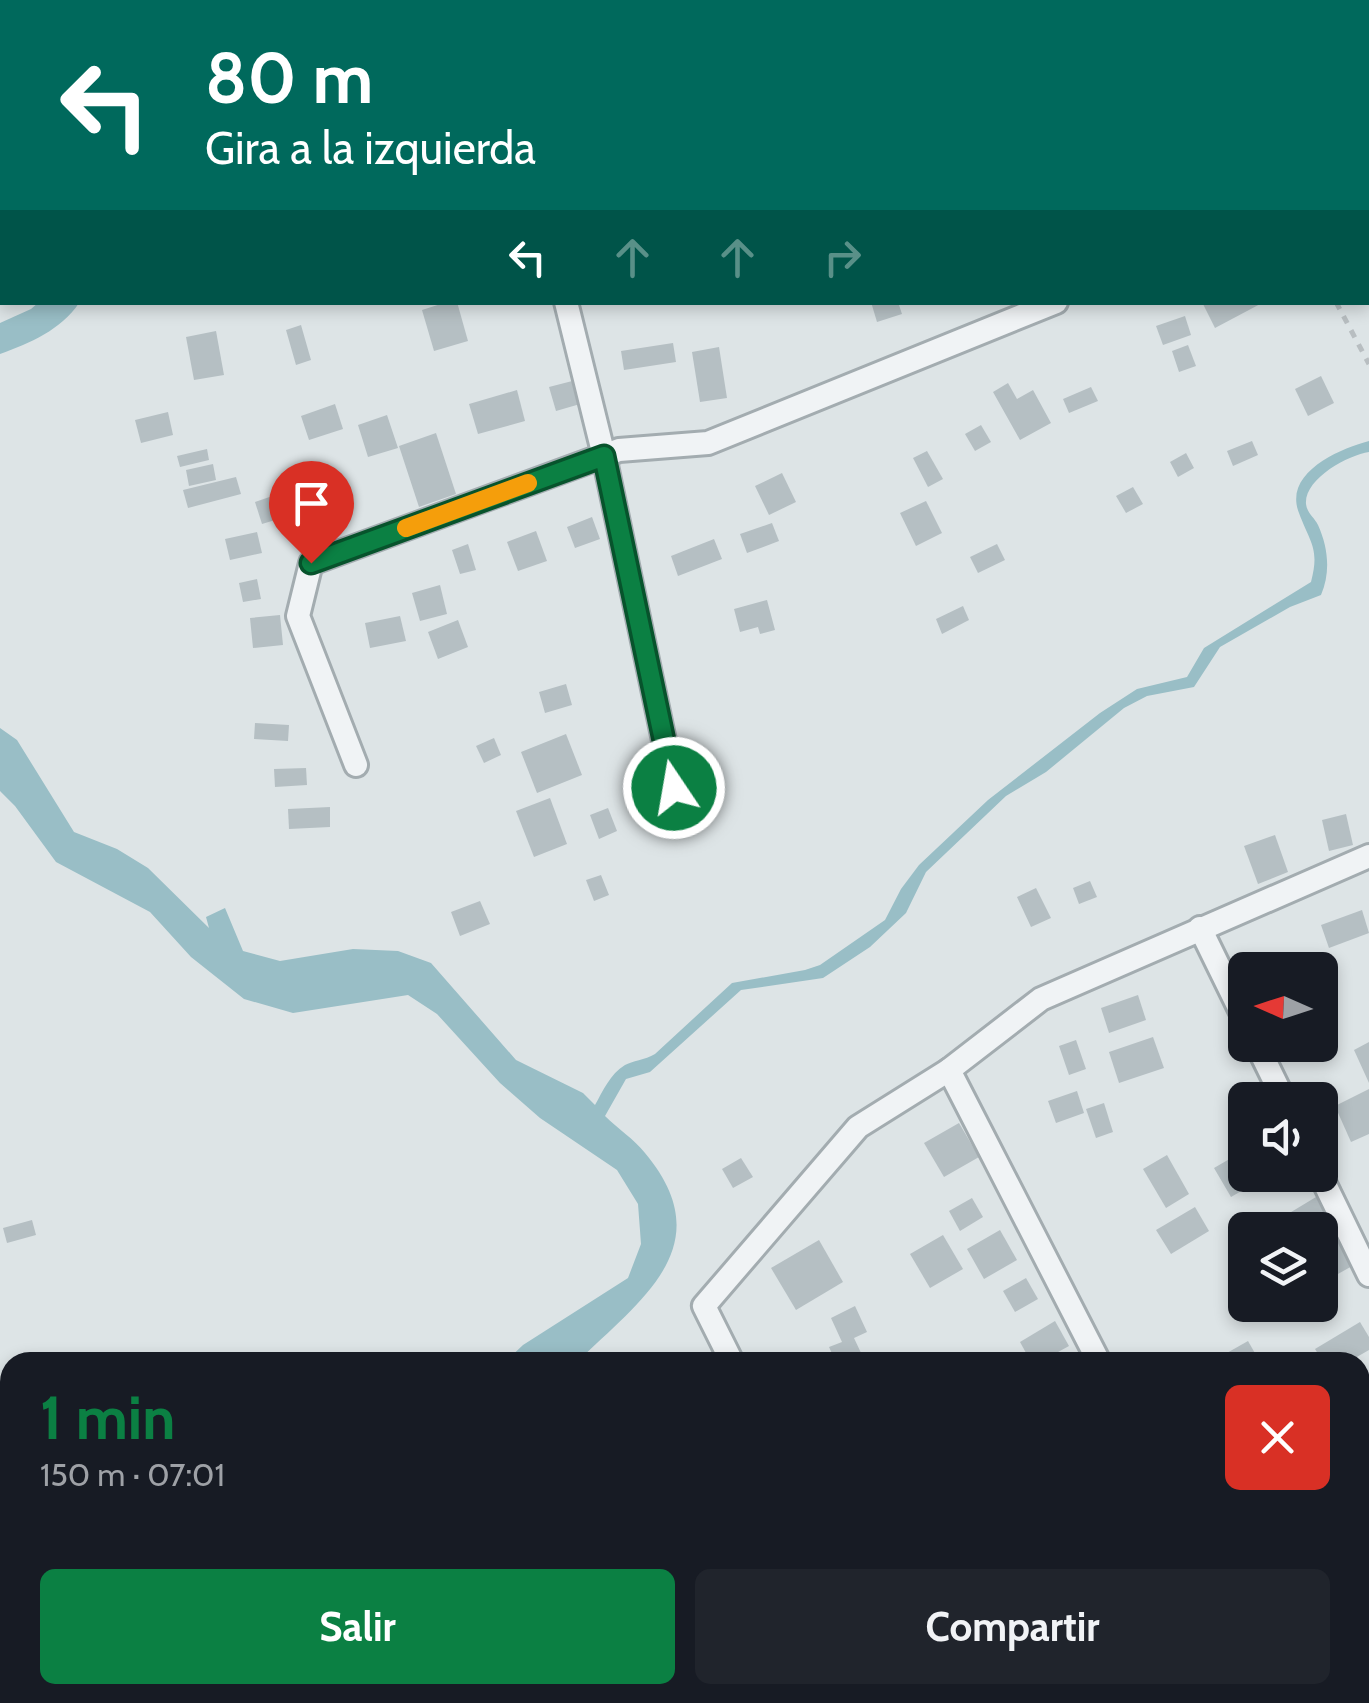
<!DOCTYPE html>
<html lang="es">
<head>
<meta charset="utf-8">
<style>
	body { margin:0; font-family:Cabin,sans-serif; background:#20242c; color:#f1f3f6; height:100vh; display:flex; flex-direction:column; font-size:38px; white-space:nowrap }
	* { box-sizing:border-box; margin:0 }
	p { font-size:32px; color:#9ea1a6 }
	.icon { flex:none; width:55px; height:55px; fill:none; stroke:currentColor; stroke-width:2; stroke-linecap:round; stroke-linejoin:round }
	.map { position:relative; flex:1; overflow:hidden }
	.panel { position:absolute; left:0px; top:1352px; width:1370px; height:352px; display:flex; flex-direction:column; background:#171b24; border-radius:30px 30px 0 0; box-shadow:0 5px 15px #0003 }
	.panel>* { flex:none }
	.banner { position:absolute; left:0px; top:0px; width:1370px; height:305px; box-shadow:0 5px 15px #0003; background:#00695c; color:#fff; overflow:hidden }
	.needle { width:65px; rotate:273deg }
	.tools { position:absolute; left:1228px; top:952px; display:grid; gap:20px }
	.tools a { display:grid; place-items:center; width:110px; height:110px; border-radius:15px; background:#171b24; box-shadow:0 5px 15px #0003; font-size:50px }
	.pin { position:absolute; display:grid; place-items:center; width:85px; height:85px; color:#fff; margin:-102px -42px; border-radius:50% 50% 50% 0; rotate:-45deg; box-shadow:0 0 10px #0007 }
	.pin .icon { rotate:45deg }
	.me { position:absolute; width:110px; margin:-55px; rotate:348deg; stroke-linejoin:round; filter:drop-shadow(0 0 8px #0008) }
	.turn { display:flex; align-items:center; gap:35px; height:210px; padding:0 40px; font-size:45px }
	.turn .icon { width:130px; height:130px; stroke-width:2.5 }
	.turn b { display:block; font-size:70px; line-height:85px }
	.lanes { display:flex; align-items:center; height:95px; padding:0 40px; background:#0003; justify-content:center; gap:50px; direction:ltr }
	.lanes .off { opacity:.35 }
	.round { display:grid; place-items:center; flex:none; width:105px; height:105px; border-radius:15px; background:#20242c }
	.headline { display:flex; align-items:center; justify-content:space-between; height:170px; padding:0 40px }
	h1 { font-size:60px; font-weight:700; line-height:75px; color:#0b8043 }
	.action { display:flex; gap:20px; margin-top:auto; padding:20px 40px }
	.action a { flex:1; height:115px; border-radius:15px; background:#0b8043; color:#fff; font-size:40px; font-weight:700; line-height:115px; text-align:center }
	.action a+a { background:#20242c; color:#f1f3f6 }
	.map>svg:first-child { display:block }
</style>
</head>
<body>
<div class="map">
<svg width="1369" height="1703" viewBox="0 0 1369 1703">
	<rect width="100%" height="100%" fill="#dde4e6"/>
	<!-- water -->
	<g fill="#99bec6">
		<path d="M38,303H79C61,330 30,343 0,354V323L31,309Z"/>
		<path d="M1369,441V452C1348,455 1304,479 1306,504C1307,513 1314,517 1318,525C1328,547 1331,572 1321,595L1290,607L1220,647L1194,687L1147,696L1124,708L1046,772L1006,796L926,872L906,913L870,947L823,978L741,990L650,1072L626,1079L605,1116C618,1129 634,1139 645,1153C722,1245 642,1299 577,1362H505L523,1345L628,1278L641,1244L638,1204L617,1170L540,1118L500,1083L437,1014L408,995L293,1013L244,999L191,957L150,912L56,862L15,806L0,791V728L17,740L74,832L117,849L148,868L209,928L206,917L225,908L243,951L280,961L353,949L398,951L431,963L516,1060L583,1093L595,1105C603,1091 610,1074 625,1065C632,1061 645,1060 655,1054L732,983L805,970L820,965L885,920L901,889L919,865L988,800L1100,713L1137,689L1187,677L1204,648L1311,582C1320,548 1310,543 1299,513C1283,473 1339,449 1369,441Z"/>
	</g>
	<!-- building -->
	<g fill="#b5bfc3">
		<path d="M447,302H457L468,341L434,351L422,310Z"/>
		<path d="M871,302H898L902,314L877,322Z"/>
		<path d="M1202,302H1264L1215,328Z"/>
		<path d="M1185,316L1191,335L1163,345L1156,326Z"/>
		<path d="M301,325L311,360L296,365L286,330Z"/>
		<path d="M216,331L224,375L194,380L186,337Z"/>
		<path d="M673,343L676,362L624,370L621,351Z"/>
		<path d="M1188,345L1196,366L1179,372L1172,351Z"/>
		<path d="M719,347L727,398L700,402L692,352Z"/>
		<path d="M1321,376L1334,403L1308,416L1295,389Z"/>
		<path d="M580,379L587,402L556,411L549,387Z"/>
		<path d="M1008,383L1017,399L1033,390L1051,423L1020,440L993,392Z"/>
		<path d="M1091,387L1098,401L1069,413L1063,399Z"/>
		<path d="M517,390L525,421L478,434L469,404Z"/>
		<path d="M335,404L343,429L309,440L301,416Z"/>
		<path d="M168,412L173,435L141,443L135,420Z"/>
		<path d="M387,415L398,448L368,457L358,425Z"/>
		<path d="M981,425L991,442L975,451L965,434Z"/>
		<path d="M436,433L456,494L419,507L399,446Z"/>
		<path d="M1252,441L1258,455L1233,466L1227,451Z"/>
		<path d="M207,449L209,460L180,467L177,456Z"/>
		<path d="M927,451L943,479L928,487L913,458Z"/>
		<path d="M1186,453L1194,468L1178,477L1170,462Z"/>
		<path d="M213,464L216,480L189,486L186,470Z"/>
		<path d="M782,473L796,502L769,515L755,486Z"/>
		<path d="M236,477L241,494L188,508L183,490Z"/>
		<path d="M1133,487L1143,504L1126,513L1116,496Z"/>
		<path d="M281,493L288,516L262,524L255,502Z"/>
		<path d="M926,501L942,533L916,546L900,513Z"/>
		<path d="M592,517L600,539L575,548L567,527Z"/>
		<path d="M772,523L779,541L747,553L740,534Z"/>
		<path d="M536,531L547,561L518,571L507,542Z"/>
		<path d="M257,532L262,553L230,560L225,539Z"/>
		<path d="M714,539L722,559L678,576L671,556Z"/>
		<path d="M468,544L476,570L460,574L452,550Z"/>
		<path d="M997,544L1005,560L978,573L970,557Z"/>
		<path d="M257,579L261,599L243,602L239,583Z"/>
		<path d="M440,585L447,614L420,621L412,593Z"/>
		<path d="M767,600L775,630L760,634L758,627L740,632L734,609Z"/>
		<path d="M963,606L969,620L942,634L936,619Z"/>
		<path d="M280,615L283,645L253,648L250,618Z"/>
		<path d="M400,616L406,641L370,648L365,623Z"/>
		<path d="M458,620L468,647L438,659L428,632Z"/>
		<path d="M566,684L572,705L545,713L539,692Z"/>
		<path d="M255,723L289,725L288,741L254,739Z"/>
		<path d="M566,734L582,775L537,793L521,752Z"/>
		<path d="M494,738L501,755L484,763L476,746Z"/>
		<path d="M306,768L307,785L275,787L274,769Z"/>
		<path d="M550,798L567,844L534,857L516,811Z"/>
		<path d="M330,807V827L289,829L288,809Z"/>
		<path d="M608,808L617,831L599,839L590,815Z"/>
		<path d="M1346,814L1353,845L1329,851L1322,820Z"/>
		<path d="M1275,835L1288,872L1258,884L1244,846Z"/>
		<path d="M601,875L609,895L594,901L586,880Z"/>
		<path d="M1090,881L1097,897L1079,904L1073,888Z"/>
		<path d="M1036,888L1051,918L1031,927L1017,897Z"/>
		<path d="M480,901L490,924L460,936L451,912Z"/>
		<path d="M1362,910L1369,933L1329,948L1321,925Z"/>
		<path d="M1138,995L1146,1020L1109,1033L1101,1008Z"/>
		<path d="M1153,1037L1164,1068L1119,1083L1109,1052Z"/>
		<path d="M1076,1040L1086,1069L1069,1075L1059,1046Z"/>
		<path d="M1369,1042V1083L1354,1050Z"/>
		<path d="M1369,1089V1134L1351,1142L1335,1106Z"/>
		<path d="M1077,1091L1084,1113L1056,1123L1048,1101Z"/>
		<path d="M1104,1103L1113,1132L1096,1138L1086,1109Z"/>
		<path d="M959,1123L979,1157L944,1177L924,1143Z"/>
		<path d="M1245,1150V1175H1269L1231,1197L1214,1168Z"/>
		<path d="M1167,1155L1189,1194L1166,1208L1143,1169Z"/>
		<path d="M741,1158L753,1177L733,1188L722,1169Z"/>
		<path d="M1316,1197L1333,1226L1320,1234V1230H1270L1268,1226Z"/>
		<path d="M972,1198L983,1217L960,1231L949,1211Z"/>
		<path d="M1195,1207L1209,1231L1171,1254L1156,1230Z"/>
		<path d="M32,1220L36,1235L7,1243L3,1228Z"/>
		<path d="M1000,1230L1017,1260L984,1279L967,1249Z"/>
		<path d="M943,1235L963,1269L930,1288L910,1254Z"/>
		<path d="M1338,1238L1354,1265L1320,1284V1248Z"/>
		<path d="M819,1240L843,1282L796,1310L771,1268Z"/>
		<path d="M1026,1278L1038,1299L1015,1312L1003,1291Z"/>
		<path d="M855,1306L867,1332L854,1338L862,1355L846,1362H836L829,1347L842,1342L831,1318Z"/>
		<path d="M1055,1321L1069,1346L1040,1362H1031L1020,1342Z"/>
		<path d="M1360,1322L1369,1337V1350L1348,1362H1323L1315,1349Z"/>
		<path d="M1248,1341L1260,1362H1211Z"/>
	</g>
	<g fill="none" stroke-linecap="round" stroke-linejoin="round">
		<defs>
			<g id="minor">
				<path d="M426,0L427,2"/>
				<path d="M1162,0L1163,2"/>
				<path d="M908,2L914,0"/>
				<path d="M1368,177L1369,176"/>
				<path d="M566,302L604,456L674,788"/>
				<path d="M356,765L298,616L311,563L619,450L708,443L1056,302"/>
				<path d="M1200,928L1245,1020"/>
				<path d="M1257,1045L1284,1100"/>
				<path d="M949,1070L1099,1362"/>
				<path d="M1320,1174L1369,1275"/>
				<path d="M732,1362L704,1306L858,1127L949,1070L1041,999L1369,856"/>
			</g>
		</defs>
		<!-- minor casing -->
		<use href="#minor" stroke="#a3acb0" stroke-width="28"/>
		<!-- path -->
		<path stroke="#b8bec1" stroke-width="5" stroke-dasharray="8 8" stroke-linecap="butt" d="M1336,302L1369,364"/>
		<!-- minor -->
		<use href="#minor" stroke="#f0f3f5" stroke-width="22"/>
	</g>
	<g fill="none" stroke-linecap="round" stroke-linejoin="round">
		<defs>
			<path id="route" d="M311,563L604,456L674,788"/>
		</defs>
		<!-- route casing -->
		<use href="#route" stroke="#07532c" stroke-width="25"/>
		<!-- route -->
		<use href="#route" stroke="#0b8043" stroke-width="18"/>
		<!-- slow -->
		<path stroke="#f59e0b" stroke-width="18" d="M406,528L528,483"/>
	</g>
</svg>
<div class="tools">
<a><svg class="needle" viewBox="-14 -14 28 28"><path d="M0-13l5 13h-10z" fill="#e53935"/><path d="M0 13l5-13h-10z" fill="#9ea1a6"/></svg></a>
<a><svg class="icon" aria-label="sound" viewBox="0 0 24 24"><path d="M4 9h4l5-4v14l-5-4H4zM17 9q2 3 0 6"/></svg></a>
<a><svg class="icon" aria-label="layers" viewBox="0 0 24 24"><path d="M12 4l9 5-9 5-9-5zM3 14l9 5 9-5"/></svg></a>
</div>
<div class="pin" style="left:311px;top:563px;background:#d93025"><svg class="icon" aria-label="arrive" viewBox="0 0 24 24"><path d="M6 21V4h12l-3 4 3 4H6"/></svg></div>
<svg class="me" style="left:674px;top:788px" viewBox="-20 -20 40 40"><circle r="17" fill="#0b8043" stroke="#fff" stroke-width="3"/><path d="M0-11L8 9 0 5-8 9z" fill="#fff"/></svg>
<div class="banner">
<div class="turn"><svg class="icon" aria-label="left" viewBox="0 0 24 24"><path d="M17 20v-9H6M10 6l-5 5 5 5"/></svg><div><b>80 m</b>Gira a la izquierda</div></div>
<div class="lanes"><svg class="icon" aria-label="left" viewBox="0 0 24 24"><path d="M17 20v-9H6M10 6l-5 5 5 5"/></svg><svg class="icon off" aria-label="ahead" viewBox="0 0 24 24"><path d="M12 20V5M6 11l6-6 6 6"/></svg><svg class="icon off" aria-label="ahead" viewBox="0 0 24 24"><path d="M12 20V5M6 11l6-6 6 6"/></svg><svg class="icon off" aria-label="right" viewBox="0 0 24 24"><path d="M7 20v-9h11M14 6l5 5-5 5"/></svg></div>
</div>
<section class="panel">
<div class="headline"><div><h1>1 min</h1><p>150 m · 07:01</p></div><a class="round" style="background:#d93025;color:#fff"><svg class="icon" aria-label="close" viewBox="0 0 24 24"><path d="M6 6l12 12M18 6L6 18"/></svg></a></div>
<div class="action"><a>Salir</a><a>Compartir</a></div>
</section>
</div>
</body>
</html>
